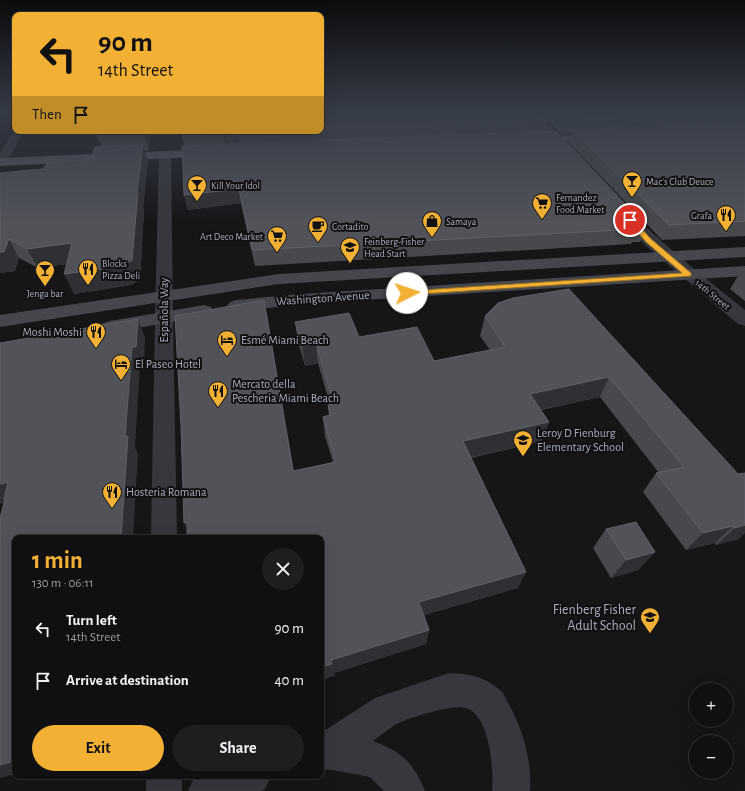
<!DOCTYPE html>
<html lang="en">
<head>
<meta charset="utf-8">
<style>
	body { margin:0; font-family:"Alegreya Sans",sans-serif; background:#1e1e20; color:#f1f3f6; height:100vh; display:flex; flex-direction:column; font-size:15px; white-space:nowrap }
	* { box-sizing:border-box; margin:0 }
	p { font-size:13px; color:#9c9d9f }
	.icon { flex:none; width:22px; height:22px; fill:none; stroke:currentColor; stroke-width:2; stroke-linecap:round; stroke-linejoin:round }
	.map { position:relative; flex:1; overflow:hidden }
	.sheet { position:absolute; left:12px; top:535px; width:312px; height:244px; display:flex; flex-direction:column; background:#101012; border-radius:8px; box-shadow:0 4px 16px #0002,0 0 0 1px #303032 }
	.sheet>* { flex:none }
	.top-card { position:absolute; left:12px; top:12px; width:312px; height:122px; border-radius:8px; box-shadow:0 4px 16px #0002,0 0 0 1px #303032; background:#f2b134; color:#111; overflow:hidden }
	.fabs { position:absolute; left:689px; top:683px; display:grid; gap:8px }
	.fabs a { display:grid; place-items:center; width:44px; height:44px; border-radius:50%; background:#101012; box-shadow:0 4px 16px #0002,0 0 0 1px #303032; font-size:20px }
	.pin { position:absolute; display:grid; place-items:center; width:34px; height:34px; color:#fff; margin:-17px; border:2px solid #fff; border-radius:50%; box-shadow:0 1px 4px #0007 }
	.me { position:absolute; width:44px; margin:-22px; rotate:86deg; stroke-linejoin:round; filter:drop-shadow(0 0 3px #0008) }
	.turn { display:flex; align-items:center; gap:14px; height:84px; padding:0 20px; font-size:18px }
	.turn .icon { width:52px; height:52px; stroke-width:2.5 }
	.turn b { display:block; font-size:28px; line-height:34px }
	.then { display:flex; align-items:center; height:38px; padding:0 20px; background:#0003; gap:8px; font-size:15px }
	.round { display:grid; place-items:center; flex:none; width:42px; height:42px; border-radius:21px; background:#1e1e20 }
	.summary { display:flex; align-items:center; justify-content:space-between; height:68px; padding:0 20px }
	h1 { font-size:24px; font-weight:700; line-height:30px; color:#f2b134 }
	.primary-button { display:flex; gap:8px; margin-top:auto; padding:8px 20px }
	.primary-button a { flex:1; height:46px; border-radius:24px; background:#f2b134; color:#111; font-size:16px; font-weight:700; line-height:46px; text-align:center }
	.primary-button a+a { background:#1e1e20; color:#f1f3f6 }
	ul { padding:0; list-style:none }
	li { display:flex; align-items:center; gap:12px; height:52px; padding:0 20px }
	li div { flex:1 }
	li b { display:block; font-size:15px }
	li em { font-style:normal }
	.map>svg:first-child { display:block }
</style>
</head>
<body>
<div class="map">
<svg width="745" height="791" viewBox="0 0 745 791">
	<rect width="100%" height="100%" fill="#161618"/>
	<g fill="none" stroke-linecap="round" stroke-linejoin="round">
		<!-- pedestrian -->
		<g fill="#37383d" fill-rule="evenodd">
			<path d="M224,131H234L240,152L238,154H230L228,152Z"/>
			<path d="M164,312L170,314L173,318L177,538H151L155,318L158,314Z"/>
			<rect x="146" y="776" width="36" height="15"/>
		</g>
		<!-- minor -->
		<g fill="#37383d" fill-rule="evenodd">
			<path d="M527,112H538L573,150L575,153L573,156H565Z"/>
			<path d="M15,128V131H24L7,162L5,165H0V153Z"/>
			<path d="M165,151L169,152L171,155L173,318L171,322L164,324L157,322L155,318L159,155L161,152Z"/>
			<path d="M623,208L628,209C665,247 704,277 745,310V326L738,324L643,243L616,212L618,209Z"/>
			<path d="M449,673C470,674 483,676 500,690C504,693 506,699 508,703C523,729 532,761 530,791H492C494,770 490,715 466,708C453,704 407,718 395,725C387,730 380,736 373,741C401,751 414,763 425,791H384L370,777L327,769L321,771V733L375,698Z"/>
			<path d="M197,776H271L265,789L261,791H188L194,778Z"/>
		</g>
		<!-- secondary -->
		<g fill="#45474d" fill-rule="evenodd">
			<path d="M745,247V257L279,284L0,327V315L279,274Z"/>
			<path d="M745,266V276L301,304L236,312L230,310L227,306L230,302L236,300L301,294Z"/>
			<path d="M204,305L211,307L213,311L211,315L110,333L103,331L100,327L103,323L110,321Z"/>
		</g>
		<!-- primary -->
		<g fill="#53555c" fill-rule="evenodd">
			<path d="M600,134L604,135L606,137L604,139L535,143L531,142L529,140L531,138L535,137Z"/>
			<path d="M213,149L217,150L219,153L217,156L0,166V158Z"/>
		</g>
	</g>
	<!-- wall -->
	<g fill="#47494d">
		<path d="M321,112L548,122L546,131L646,226L640,242H632L631,244L255,266L241,203L188,210L184,195V146L182,136L223,131L225,144H239L235,131H321Z"/>
		<path d="M540,112H745V236L662,240L569,143L572,133L561,134Z"/>
		<path d="M95,131H151L149,150L144,151L148,161L143,207L144,210L140,279L131,285L74,294L67,264L38,268L19,258L15,271L0,273V173L43,169L90,162L101,146Z"/>
		<path d="M743,268H745V301L730,289Z"/>
		<path d="M513,298L738,474L739,539L716,545L715,543L686,550L643,492L656,473H659L600,397L541,410L549,422L542,441L471,458L518,588L424,615L429,630L426,644L334,673L335,676L187,538L264,300L294,471L333,462L325,436L323,417L329,415L328,405H330L318,363L305,366L298,341L295,322L359,337L434,361L490,350L480,336L485,316Z"/>
		<path d="M606,529L655,552L638,570L611,578L593,548Z"/>
	</g>
	<!-- shaded-wall -->
	<g fill="#2f3033">
		<path d="M143,131H151L149,150Z"/>
		<path d="M143,145L148,161L143,207L144,210L140,279L131,285L74,294L64,274L137,192Z"/>
		<path d="M239,189L241,203L188,210L184,195Z"/>
		<path d="M9,239L19,258L15,271L0,273V252Z"/>
		<path d="M72,243L81,262L38,268L27,249Z"/>
		<path d="M264,300L268,320L297,489L293,471Z"/>
		<path d="M138,319L145,337L144,364L140,365L135,448L138,453L133,538H121L125,437L132,347Z"/>
		<path d="M316,343L318,363L305,366L302,346Z"/>
		<path d="M609,377L600,397L524,413L530,394Z"/>
		<path d="M549,422L542,441L459,460L463,441Z"/>
		<path d="M8,482L7,502L0,504V484Z"/>
		<path d="M187,522L192,538L184,523Z"/>
		<path d="M745,525V533L739,539L716,545L735,528Z"/>
		<path d="M733,526L715,543L686,550L703,533Z"/>
		<path d="M655,552L638,570L611,578L626,560Z"/>
		<path d="M526,572L518,588L416,617L419,602Z"/>
		<path d="M429,630L426,644L334,673L331,660Z"/>
		<path d="M332,664L335,676L321,680V667Z"/>
		<path d="M15,761V774L0,778V765Z"/>
	</g>
	<!-- building -->
	<g fill="#525359" stroke="#5f6168">
		<path d="M321,112H539L548,122L321,130Z"/>
		<path d="M555,112H745V114L564,121Z"/>
		<path d="M745,123V221L669,225L573,130Z"/>
		<path d="M182,131H222L223,134L182,136Z"/>
		<path d="M237,131H302L238,133Z"/>
		<path d="M556,131L646,226L636,227L638,229L252,250L239,189L184,195L182,146Z"/>
		<path d="M143,145L137,192H138L132,260L123,266L64,274L72,243L27,249L9,239L4,252H0V173L43,169L47,164L53,162L73,160L90,162L95,147Z"/>
		<path d="M569,289L738,474L745,473V525L735,528L733,526L703,533L656,473L684,467L609,377L530,394L549,422L463,441L526,572L419,602L429,630L331,660L332,664L321,667V538H187V522L184,523L181,426L175,316L264,300L293,471L336,462L323,417L330,415L328,405L334,404L316,343L302,346L295,322L349,313L359,337L417,327L434,361L505,347L485,316L498,303L513,298Z"/>
		<path d="M138,319L136,347H132L125,437L128,436L121,538H15V761L0,765V518L5,499H4L8,482L0,484V343Z"/>
		<path d="M636,522L655,552L626,560L606,529Z"/>
	</g>
	<!-- sky -->
	<linearGradient id="sky" x2="0" y2="1"><stop stop-color="#0c0c0d"/><stop offset="0.5" stop-color="#363c48"/><stop offset="1" stop-color="#363c48" stop-opacity="0"/></linearGradient>
	<rect width="745" height="223" fill="url(#sky)"/>
	<!-- route -->
	<path fill="#f2b134" stroke="#9d7322" d="M628,218H632L651,239L691,273V276L407,295L403,293L407,291L682,273L646,242L628,221Z"/>
	<!-- icons -->
	<defs>
		<symbol id="bar-pin" viewBox="-11 -11 22 30"><path d="M0 17L-7.5 6A9.5 9.5 0 1 1 7.5 6Z" fill="#f2b134" stroke="#111113"/><path d="M-6-5H6L.8 .8V4.5H3.5V6h-7V4.5H-.8V.8Z" fill="#111"/></symbol>
		<symbol id="supermarket-pin" viewBox="-11 -11 22 30"><path d="M0 17L-7.5 6A9.5 9.5 0 1 1 7.5 6Z" fill="#f2b134" stroke="#111113"/><path d="M-6-5.5h2.5l.6 2H6L4.5 2H-2.5L-4.4-4H-6ZM-1.5 3.2a1.3 1.3 0 1 0 .1 0ZM3 3.2a1.3 1.3 0 1 0 .1 0Z" fill="#111"/></symbol>
		<symbol id="restaurant-pin" viewBox="-11 -11 22 30"><path d="M0 17L-7.5 6A9.5 9.5 0 1 1 7.5 6Z" fill="#f2b134" stroke="#111113"/><path d="M-5-6h1v4h1v-4h1v4h1v-4h1v5L-1.5 .5V6h-2V.5L-5-1ZM5-6V6H3V1.5H1.5Q1.5-4 5-6Z" fill="#111"/></symbol>
		<symbol id="shop-pin" viewBox="-11 -11 22 30"><path d="M0 17L-7.5 6A9.5 9.5 0 1 1 7.5 6Z" fill="#f2b134" stroke="#111113"/><path d="M-5-2.5h2.3a2.7 3.5 0 0 1 5.4 0H5L5.5 6h-11ZM-1.5-2.5h3a1.5 2.3 0 0 0-3 0Z" fill="#111"/></symbol>
		<symbol id="cafe-pin" viewBox="-11 -11 22 30"><path d="M0 17L-7.5 6A9.5 9.5 0 1 1 7.5 6Z" fill="#f2b134" stroke="#111113"/><path d="M-5.5-4.5H6V0H3Q3 3.5 0 3.5H-2.5Q-5.5 3.5-5.5 0ZM3-3.2v2h1.7v-2ZM-6 4.5H4V6H-6Z" fill="#111"/></symbol>
		<symbol id="school-pin" viewBox="-11 -11 22 30"><path d="M0 17L-7.5 6A9.5 9.5 0 1 1 7.5 6Z" fill="#f2b134" stroke="#111113"/><path d="M0-5L7-2L0 1L-7-2ZM-4 1L0 2.5L4 1V4Q0 6-4 4Z" fill="#111"/></symbol>
		<symbol id="hotel-pin" viewBox="-11 -11 22 30"><path d="M0 17L-7.5 6A9.5 9.5 0 1 1 7.5 6Z" fill="#f2b134" stroke="#111113"/><path d="M-6-4.5h1.5V1H6V5H4.5V3h-9V5H-6ZM-4 0a1.8 1.8 0 1 1 3.6 0ZM.5 0V-2.5h3Q6-2.5 6 0Z" fill="#111"/></symbol>
	</defs>
	<g fill-rule="evenodd">
		<use href="#bar-pin" x="621" y="170" width="22" height="30"/>
		<use href="#bar-pin" x="186" y="174" width="22" height="30"/>
		<use href="#supermarket-pin" x="531" y="192" width="22" height="30"/>
		<use href="#restaurant-pin" x="715" y="204" width="22" height="30"/>
		<use href="#shop-pin" x="421" y="210" width="22" height="30"/>
		<use href="#cafe-pin" x="307" y="215" width="22" height="30"/>
		<use href="#supermarket-pin" x="266" y="225" width="22" height="30"/>
		<use href="#school-pin" x="339" y="236" width="22" height="30"/>
		<use href="#restaurant-pin" x="77" y="258" width="22" height="30"/>
		<use href="#bar-pin" x="34" y="259" width="22" height="30"/>
		<use href="#restaurant-pin" x="85" y="321" width="22" height="30"/>
		<use href="#hotel-pin" x="216" y="329" width="22" height="30"/>
		<use href="#hotel-pin" x="110" y="353" width="22" height="30"/>
		<use href="#restaurant-pin" x="207" y="380" width="22" height="30"/>
		<use href="#school-pin" x="512" y="429" width="22" height="30"/>
		<use href="#restaurant-pin" x="101" y="481" width="22" height="30"/>
		<use href="#school-pin" x="639" y="606" width="22" height="30"/>
	</g>
	<g text-anchor="middle" stroke-width="4" stroke-linejoin="round" paint-order="stroke">
		<!-- far-poi labels -->
		<g font-size="10" fill="#a8adb8" stroke="#111113" text-anchor="start">
			<text x="646" y="185">Mac's Club Deuce</text>
			<text x="211" y="189">Kill Your Idol</text>
			<text x="556" y="201">Fernandez<tspan x="556" dy="12">Food Market</tspan></text>
			<text x="712" y="219" text-anchor="end">Grafa</text>
			<text x="446" y="225">Samaya</text>
			<text x="332" y="230">Cortadito</text>
			<text x="263" y="240" text-anchor="end">Art Deco Market</text>
			<text x="364" y="245">Feinberg-Fisher<tspan x="364" dy="12">Head Start</tspan></text>
			<text x="102" y="267">Blocks<tspan x="102" dy="12">Pizza Deli</tspan></text>
			<text x="45" y="297" text-anchor="middle">Jenga bar</text>
		</g>
		<!-- far-street labels -->
		<g font-size="10" fill="#a8adb8" stroke="#111113">
			<text transform="translate(713 294) rotate(39)" y="4">14th Street</text>
		</g>
		<!-- street labels -->
		<g font-size="12" fill="#a8adb8" stroke="#111113">
			<text transform="translate(323 298) rotate(-4)" y="4">Washington Avenue</text>
			<text transform="translate(164 310) rotate(-90)" y="4">Española Way</text>
		</g>
		<!-- poi labels -->
		<g font-size="12" fill="#a8adb8" stroke="#111113" text-anchor="start">
			<text x="82" y="336" text-anchor="end">Moshi Moshi</text>
			<text x="241" y="344">Esmé Miami Beach</text>
			<text x="135" y="368">El Paseo Hotel</text>
			<text x="232" y="388">Mercato della<tspan x="232" dy="14">Pescheria Miami Beach</tspan></text>
			<text x="537" y="437">Leroy D Fienburg<tspan x="537" dy="14">Elementary School</tspan></text>
			<text x="126" y="496">Hosteria Romana</text>
		</g>
		<!-- near-poi labels -->
		<g font-size="14" fill="#a8adb8" stroke="#111113" text-anchor="end">
			<text x="636" y="614">Fienberg Fisher<tspan x="636" dy="16">Adult School</tspan></text>
		</g>
	</g>
</svg>
<div class="fabs">
<a>+</a>
<a>−</a>
</div>
<div class="pin" style="left:630px;top:220px;background:#d93025"><svg class="icon" aria-label="arrive" viewBox="0 0 24 24"><path d="M6 21V4h12l-3 4 3 4H6"/></svg></div>
<svg class="me" style="left:407px;top:293px" viewBox="-20 -20 40 40"><circle r="19" fill="#fff"/><path d="M0-13L10 11 0 6-10 11z" fill="#f2b134"/></svg>
<div class="top-card">
<div class="turn"><svg class="icon" aria-label="left" viewBox="0 0 24 24"><path d="M17 20v-9H6M10 6l-5 5 5 5"/></svg><div><b>90 m</b>14th Street</div></div>
<div class="then">Then<svg class="icon" aria-label="arrive" viewBox="0 0 24 24"><path d="M6 21V4h12l-3 4 3 4H6"/></svg></div>
</div>
<section class="sheet">
<div class="summary"><div><h1>1 min</h1><p>130 m · 06:11</p></div><a class="round"><svg class="icon" aria-label="close" viewBox="0 0 24 24"><path d="M6 6l12 12M18 6L6 18"/></svg></a></div>
<ul>
<li><svg class="icon" aria-label="left" viewBox="0 0 24 24"><path d="M17 20v-9H6M10 6l-5 5 5 5"/></svg><div><b>Turn left</b><p>14th Street</p></div><em>90 m</em></li>
<li><svg class="icon" aria-label="arrive" viewBox="0 0 24 24"><path d="M6 21V4h12l-3 4 3 4H6"/></svg><div><b>Arrive at destination</b></div><em>40 m</em></li>
</ul>
<div class="primary-button"><a>Exit</a><a>Share</a></div>
</section>
</div>
</body>
</html>
